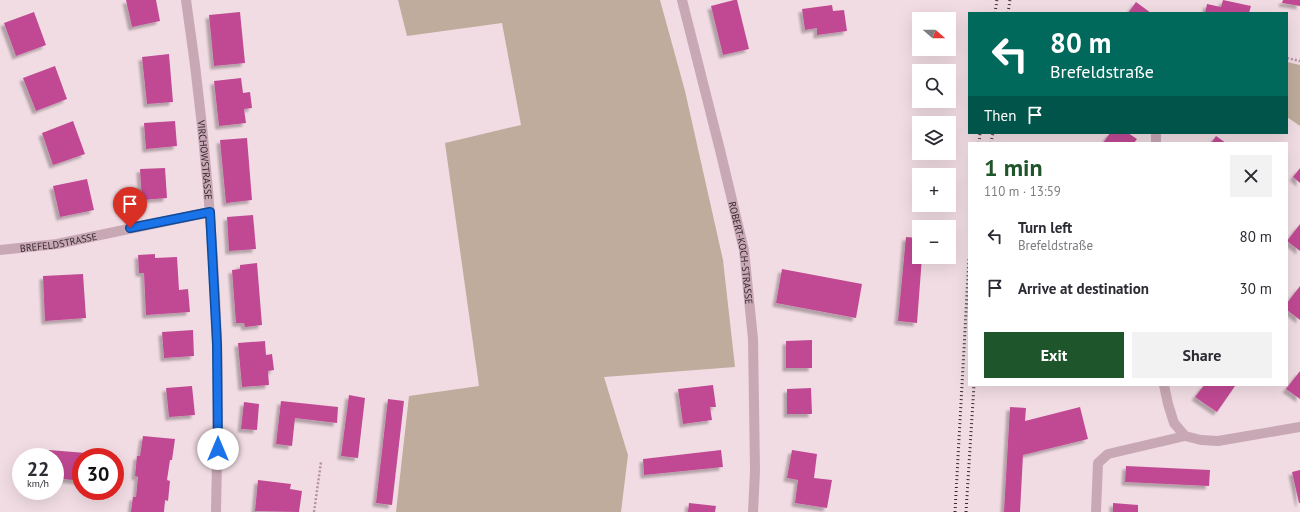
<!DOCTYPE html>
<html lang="en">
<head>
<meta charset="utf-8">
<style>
	body { margin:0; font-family:"PT Sans",sans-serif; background:#f2f2f3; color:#2b2b33; height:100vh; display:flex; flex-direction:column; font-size:15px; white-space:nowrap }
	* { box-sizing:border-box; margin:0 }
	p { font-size:13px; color:#7c7c81 }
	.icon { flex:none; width:22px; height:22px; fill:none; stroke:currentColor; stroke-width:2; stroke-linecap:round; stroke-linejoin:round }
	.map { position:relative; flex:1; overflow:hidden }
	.side { position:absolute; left:968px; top:142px; width:320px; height:244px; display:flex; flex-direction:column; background:#fff; border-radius:0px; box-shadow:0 4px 16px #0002 }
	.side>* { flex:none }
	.hud { position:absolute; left:968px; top:12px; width:320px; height:122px; border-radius:0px; box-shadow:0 4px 16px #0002; background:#00695c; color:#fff; overflow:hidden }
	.needle { width:26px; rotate:110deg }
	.buttons { position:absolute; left:912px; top:12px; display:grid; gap:8px }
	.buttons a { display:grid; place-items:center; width:44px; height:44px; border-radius:0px; background:#fff; box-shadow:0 4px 16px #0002; font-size:20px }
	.speed { position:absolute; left:12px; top:448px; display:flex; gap:8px; font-size:20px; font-weight:700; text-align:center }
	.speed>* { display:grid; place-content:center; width:52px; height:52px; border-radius:50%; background:#fff; box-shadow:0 4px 16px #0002; line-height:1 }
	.speed small { font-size:10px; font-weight:400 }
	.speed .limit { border:6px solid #d22; background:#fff; color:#111 }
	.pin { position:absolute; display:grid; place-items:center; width:34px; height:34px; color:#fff; margin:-41px -17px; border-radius:50% 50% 50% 0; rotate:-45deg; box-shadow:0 0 4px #0007 }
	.pin .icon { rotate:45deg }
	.me { position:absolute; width:44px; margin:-22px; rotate:0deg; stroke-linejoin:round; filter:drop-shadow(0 0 3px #0008) }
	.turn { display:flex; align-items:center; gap:14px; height:84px; padding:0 16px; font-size:18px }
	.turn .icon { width:52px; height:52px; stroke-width:2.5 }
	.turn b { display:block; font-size:28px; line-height:34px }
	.then { display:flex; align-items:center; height:38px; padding:0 16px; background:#0003; gap:8px; font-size:15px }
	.round { display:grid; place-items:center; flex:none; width:42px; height:42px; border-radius:0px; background:#f2f2f3 }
	.overview { display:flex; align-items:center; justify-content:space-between; height:68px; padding:0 16px }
	h1 { font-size:24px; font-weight:600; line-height:30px; color:#1f552a }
	.action { display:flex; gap:8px; margin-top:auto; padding:8px 16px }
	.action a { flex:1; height:46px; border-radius:0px; background:#1f552a; color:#fff; font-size:16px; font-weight:600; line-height:46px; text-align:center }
	.action a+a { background:#f2f2f3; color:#2b2b33 }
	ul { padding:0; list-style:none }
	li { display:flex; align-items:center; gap:12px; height:52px; padding:0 16px }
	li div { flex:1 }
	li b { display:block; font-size:15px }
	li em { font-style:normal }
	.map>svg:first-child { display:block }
</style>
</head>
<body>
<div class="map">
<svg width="1300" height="512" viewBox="0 0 1300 512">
	<defs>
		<filter id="shadow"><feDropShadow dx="-3.5" dy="3.5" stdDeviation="1" flood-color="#0004"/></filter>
	</defs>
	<rect width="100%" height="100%" fill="#f1dce3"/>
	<!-- green -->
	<g fill="#bfac9c">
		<path d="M398,0H660L685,91L723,260L735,367L604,377L628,455L621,512H396L409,396L479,386L445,143L521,125L502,23L407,36Z"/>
		<path d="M1287,62L1300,65V126L1287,117Z"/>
	</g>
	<!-- building -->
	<g fill="#c14a94" filter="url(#shadow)">
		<path d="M126,0H156L160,21L132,27Z"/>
		<path d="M734,0H737L749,49L723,55L711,6Z"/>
		<path d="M1223,0L1251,6L1249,13H1205L1207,4L1221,7Z"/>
		<path d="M1283,0H1300V6L1282,3Z"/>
		<path d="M1136,2L1151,13H1128Z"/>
		<path d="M832,5L833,11L844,10L847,31L817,35V28L805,30L802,9Z"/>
		<path d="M34,12L46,45L16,56L4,23Z"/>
		<path d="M240,12L245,63L214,66L209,15Z"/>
		<path d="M169,54L173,102L147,104L142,57Z"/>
		<path d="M55,66L67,99L36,111L23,78Z"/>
		<path d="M241,78L243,93L250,92L252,108L244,109L246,123L219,126L214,81Z"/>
		<path d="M73,121L85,154L53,165L42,133Z"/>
		<path d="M175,121L177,146L146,149L144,123Z"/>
		<path d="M1110,133H1128L1137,139L1134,143H1103Z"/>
		<path d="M1216,136L1226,143H1211Z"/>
		<path d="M247,138L252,200L226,203L220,140Z"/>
		<path d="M165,168L167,198L142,200L140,169Z"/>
		<path d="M1300,168V183L1293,177Z"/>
		<path d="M87,179L94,210L60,217L53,186Z"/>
		<path d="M253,215L256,249L229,251L227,217Z"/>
		<path d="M1300,224V251L1287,241Z"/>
		<path d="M906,237L919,238V257H922L917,323L898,321Z"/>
		<path d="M155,254V258L177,257L179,290L188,289L190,312L146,315L144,273H139L138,255Z"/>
		<path d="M257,263L262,325L245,327L244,323H236L232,270L240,269V265Z"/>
		<path d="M782,269L862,284L856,318L776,303Z"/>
		<path d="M83,274L86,318L45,321L43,276Z"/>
		<path d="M1300,286V320L1287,310V303Z"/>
		<path d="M193,330L194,356L164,358L162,332Z"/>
		<path d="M812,340V368H786V341Z"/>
		<path d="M265,341L266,355L272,354L274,370L268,371L269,385L242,387L238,343Z"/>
		<path d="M1300,371V399L1286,389Z"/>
		<path d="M713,385L716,407H710L712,420L683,424L678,389Z"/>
		<path d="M1204,385H1233L1235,386L1217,412L1195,397Z"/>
		<path d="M192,386L195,415L169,417L166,388Z"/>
		<path d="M811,388L812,414H787V389Z"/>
		<path d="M349,395L365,398L358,458L341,456Z"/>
		<path d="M388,399L404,401L392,505L376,503Z"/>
		<path d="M281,401L338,407L337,423L295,418L292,446L276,444Z"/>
		<path d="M244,402L259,404L257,430L241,429Z"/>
		<path d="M1010,407L1026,408L1025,421L1080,407L1088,439L1023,455L1020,512H1004Z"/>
		<path d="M143,436L175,439L172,460H170L167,480L170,481L168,501L165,500L164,512H131L133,497H136L138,477L135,476L137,456H140Z"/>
		<path d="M49,450L86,453L85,457H81V481L55,478V457H48Z"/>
		<path d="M721,450L723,467L644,475L643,459Z"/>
		<path d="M792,450L817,454L814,478L832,480L827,508L795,503L798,480L787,478Z"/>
		<path d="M1126,466L1210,470L1209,486L1125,482Z"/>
		<path d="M1300,470V503H1299L1292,472Z"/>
		<path d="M258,480L291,484L290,489L302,491L299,512L255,511Z"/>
		<path d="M689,503L716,506L715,512H688Z"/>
		<path d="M1113,503L1138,505V512H1113Z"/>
	</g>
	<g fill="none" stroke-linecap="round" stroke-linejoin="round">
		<!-- path -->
		<g stroke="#b492a1" stroke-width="2.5" stroke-dasharray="2 2" stroke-linecap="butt">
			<path d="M1287,58L1300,61"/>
			<path d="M314,512L321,462"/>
		</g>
		<!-- minor -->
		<g stroke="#c8a8b5" stroke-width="10">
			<path id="s1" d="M186,0C203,113 213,228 217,343C219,399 217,456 216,512"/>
			<path id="s2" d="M682,0L720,150L744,250L753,339L755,471L753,512"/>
			<path d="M1156,143V133"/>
			<path id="s3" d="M0,250L57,244L210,212"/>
			<path d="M1164,385L1168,404L1174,423L1185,436L1201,440L1218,441L1300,427"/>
			<path d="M1096,512L1098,463L1108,454L1185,436"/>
		</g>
		<!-- rail -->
		<g stroke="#35282f" stroke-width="3" stroke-dasharray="1 3" stroke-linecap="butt">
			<path d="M995,13L997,0"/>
			<path d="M1008,13L1010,0"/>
			<path d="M979,143L980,133"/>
			<path d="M991,143L993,133"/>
			<path d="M955,512L969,258"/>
			<path d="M966,512L974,385"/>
		</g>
	</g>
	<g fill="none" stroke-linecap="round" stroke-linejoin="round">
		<defs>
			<path id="route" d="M130,228L210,212L217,344L218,449"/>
		</defs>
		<!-- route casing -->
		<use href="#route" stroke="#114b97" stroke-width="10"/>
		<!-- route -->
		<use href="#route" stroke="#1a73e8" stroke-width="7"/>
	</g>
	<g text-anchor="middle" stroke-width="3" stroke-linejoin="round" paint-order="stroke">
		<!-- street labels -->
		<g font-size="10" fill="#35282f" stroke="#f9e8ed">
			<text dy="4" stroke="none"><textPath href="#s1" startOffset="161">VIRCHOWSTRASSE</textPath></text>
			<text dy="4" stroke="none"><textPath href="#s3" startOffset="59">BREFELDSTRASSE</textPath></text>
			<text dy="4" stroke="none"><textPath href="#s2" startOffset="260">ROBERT-KOCH-STRASSE</textPath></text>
		</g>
	</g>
</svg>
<div class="buttons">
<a><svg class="needle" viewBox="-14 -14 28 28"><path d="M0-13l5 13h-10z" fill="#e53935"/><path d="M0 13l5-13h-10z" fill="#7c7c81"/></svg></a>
<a><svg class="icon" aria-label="search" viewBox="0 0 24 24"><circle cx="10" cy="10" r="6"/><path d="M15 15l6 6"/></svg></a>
<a><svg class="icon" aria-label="layers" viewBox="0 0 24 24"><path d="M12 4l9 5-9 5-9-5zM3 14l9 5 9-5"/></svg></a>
<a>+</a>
<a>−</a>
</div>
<div class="speed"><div>22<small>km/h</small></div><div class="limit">30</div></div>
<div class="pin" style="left:130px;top:228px;background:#d93025"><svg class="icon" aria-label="arrive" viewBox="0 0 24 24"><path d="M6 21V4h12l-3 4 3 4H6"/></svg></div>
<svg class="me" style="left:218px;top:449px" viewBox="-20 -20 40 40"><circle r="19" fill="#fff"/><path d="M0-13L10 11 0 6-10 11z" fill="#1a73e8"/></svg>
<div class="hud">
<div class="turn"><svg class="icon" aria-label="left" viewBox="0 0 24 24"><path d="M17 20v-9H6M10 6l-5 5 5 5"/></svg><div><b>80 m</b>Brefeldstraße</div></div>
<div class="then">Then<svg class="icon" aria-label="arrive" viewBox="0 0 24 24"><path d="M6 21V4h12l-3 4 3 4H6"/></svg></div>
</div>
<section class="side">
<div class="overview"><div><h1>1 min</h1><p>110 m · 13:59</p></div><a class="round"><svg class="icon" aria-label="close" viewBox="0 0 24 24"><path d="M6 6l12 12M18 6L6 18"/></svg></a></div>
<ul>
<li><svg class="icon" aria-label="left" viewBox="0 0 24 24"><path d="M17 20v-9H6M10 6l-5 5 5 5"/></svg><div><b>Turn left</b><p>Brefeldstraße</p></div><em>80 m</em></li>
<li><svg class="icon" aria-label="arrive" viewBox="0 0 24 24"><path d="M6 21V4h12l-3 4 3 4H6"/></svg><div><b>Arrive at destination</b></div><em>30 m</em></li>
</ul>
<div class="action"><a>Exit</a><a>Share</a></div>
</section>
</div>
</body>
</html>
